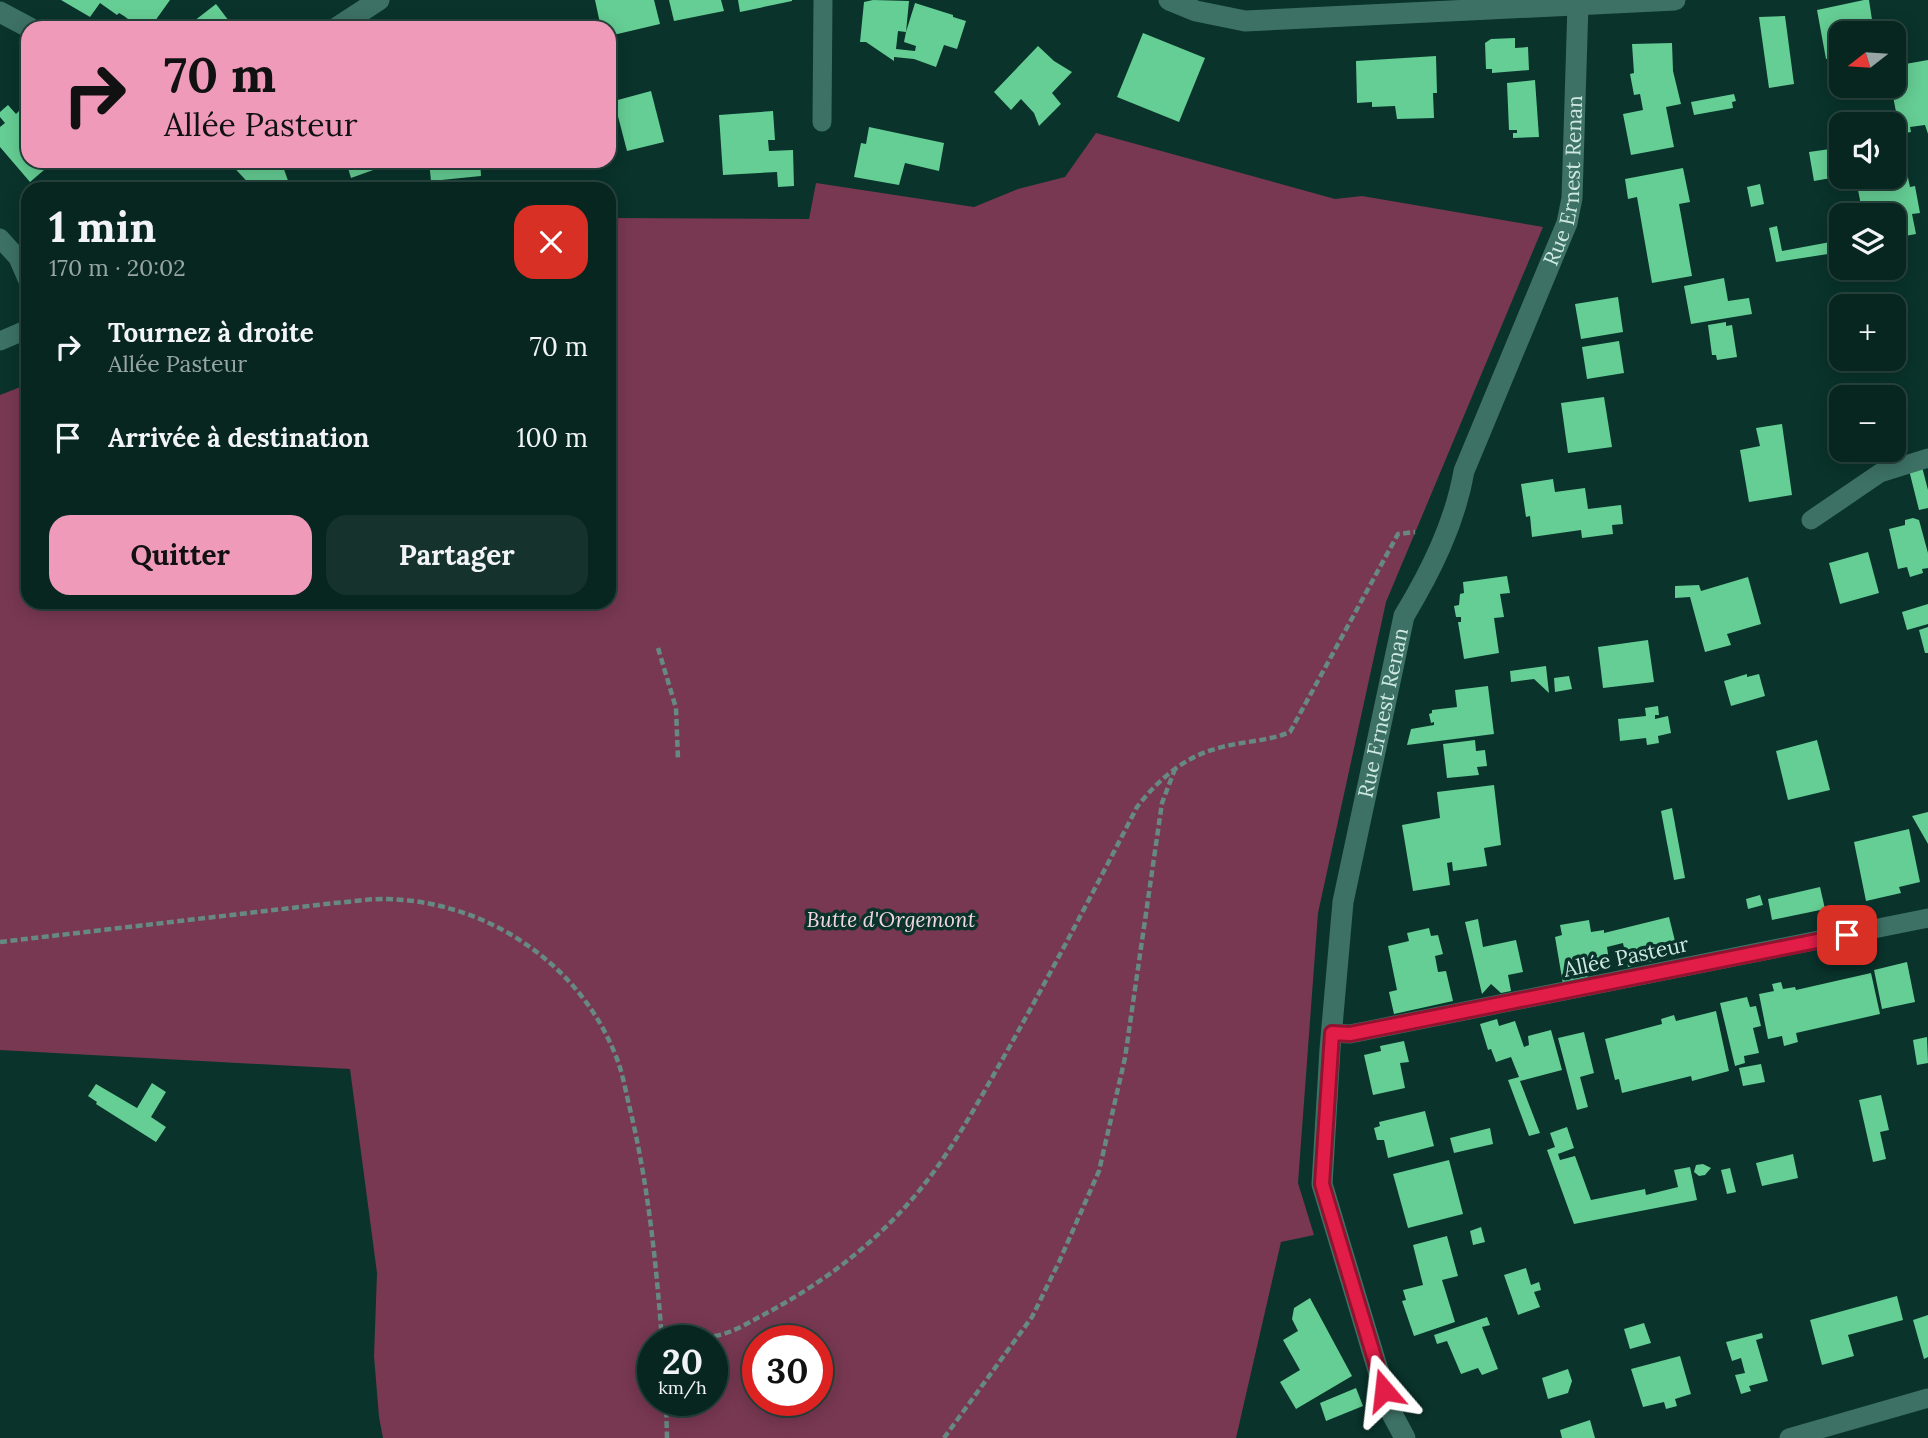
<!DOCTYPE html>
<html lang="fr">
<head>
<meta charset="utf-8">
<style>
	body { margin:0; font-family:Lora,serif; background:#15322d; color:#f1f3f6; height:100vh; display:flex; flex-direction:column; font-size:26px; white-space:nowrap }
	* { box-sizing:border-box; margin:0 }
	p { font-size:23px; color:#98a5a5 }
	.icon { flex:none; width:38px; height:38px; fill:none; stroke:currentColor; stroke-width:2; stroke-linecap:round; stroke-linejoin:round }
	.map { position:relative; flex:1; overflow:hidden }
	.sheet { position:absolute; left:21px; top:182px; width:595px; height:427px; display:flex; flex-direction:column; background:#072620; border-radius:21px; box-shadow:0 4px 18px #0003,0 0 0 2px #28433e }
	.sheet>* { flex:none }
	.hud { position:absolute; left:21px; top:21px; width:595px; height:147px; border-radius:21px; box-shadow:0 4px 18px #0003,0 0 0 2px #28433e; background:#ef9ab8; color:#111; overflow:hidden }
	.needle { width:46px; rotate:253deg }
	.controls { position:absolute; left:1829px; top:21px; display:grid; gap:14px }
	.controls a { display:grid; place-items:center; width:77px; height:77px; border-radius:14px; background:#072620; box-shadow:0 4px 18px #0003,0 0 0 2px #28433e; font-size:35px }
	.speed { position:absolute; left:637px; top:1325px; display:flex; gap:14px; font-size:35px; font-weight:700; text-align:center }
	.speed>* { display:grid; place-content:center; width:91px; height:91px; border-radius:50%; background:#072620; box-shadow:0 4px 18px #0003,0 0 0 2px #28433e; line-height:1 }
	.speed small { font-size:18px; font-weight:400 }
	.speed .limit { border:10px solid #d22; background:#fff; color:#111 }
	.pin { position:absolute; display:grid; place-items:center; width:60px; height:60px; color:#fff; margin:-30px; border-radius:14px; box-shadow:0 4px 10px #0006 }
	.me { position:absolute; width:77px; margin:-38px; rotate:343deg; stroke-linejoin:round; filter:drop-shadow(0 0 5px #0008) }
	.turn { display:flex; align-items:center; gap:24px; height:147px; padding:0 28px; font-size:32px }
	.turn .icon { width:91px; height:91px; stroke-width:2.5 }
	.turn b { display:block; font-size:49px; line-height:60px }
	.round { display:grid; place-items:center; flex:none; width:74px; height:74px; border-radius:21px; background:#15322d }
	.head { display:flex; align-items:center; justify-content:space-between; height:119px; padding:0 28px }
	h1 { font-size:42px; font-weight:800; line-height:52px }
	.cta { display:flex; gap:14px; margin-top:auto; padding:14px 28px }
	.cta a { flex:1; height:80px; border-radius:21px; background:#ef9ab8; color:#111; font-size:28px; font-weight:800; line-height:80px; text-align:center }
	.cta a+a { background:#15322d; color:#f1f3f6 }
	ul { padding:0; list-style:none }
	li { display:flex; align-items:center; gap:21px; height:91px; padding:0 28px }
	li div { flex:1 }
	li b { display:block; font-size:26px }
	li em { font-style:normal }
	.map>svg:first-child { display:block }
</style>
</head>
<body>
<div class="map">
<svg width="1928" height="1438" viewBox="0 0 1928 1438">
	<rect width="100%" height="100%" fill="#09332b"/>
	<!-- green -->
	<path fill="#783851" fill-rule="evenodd" d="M1096,133L1335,199L1362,196L1543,227L1386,602L1318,913L1298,1183L1314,1235L1281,1242L1236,1438H383L379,1417L374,1356L377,1273L350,1069L0,1050V395L28,384V602H609V218L809,219L816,183L974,207L1018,189L1065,177ZM712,1340V1400H653V1340ZM817,1340V1400H758V1340Z"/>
	<!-- building -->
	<g fill="#65ce94" fill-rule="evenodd">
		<path d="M61,0H170L150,28H136L127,22L128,19L124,16L119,13L117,15L100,3L90,17Z"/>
		<path d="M595,0H654L660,24L609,36V28H601Z"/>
		<path d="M669,0H721L724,11L674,21Z"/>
		<path d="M738,0H792V1L740,12Z"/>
		<path d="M873,0L909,1L906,32L915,3L953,15V17L966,21L957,49L944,45L936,67L914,59L894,57V61L866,42H860L864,2ZM898,31L906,32L904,42L916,46L915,51L896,49Z"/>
		<path d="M1864,0H1869L1874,33H1841V56L1826,59L1817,10Z"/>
		<path d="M216,4L232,25L229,28H185Z"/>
		<path d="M1785,16L1794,84L1769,88L1759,17Z"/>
		<path d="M1143,33L1205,58L1179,122L1117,97Z"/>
		<path d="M1515,38V48L1528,47L1529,70L1492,73V69H1486L1485,43L1491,39Z"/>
		<path d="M1672,43L1673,71L1681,104L1666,107L1674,147L1631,155L1623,114L1643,110L1640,94L1634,95L1630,74L1634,73L1632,44Z"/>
		<path d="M1038,46L1054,61L1072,72L1052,93L1061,104L1039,126L1034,113L1021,99L1011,110L994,92Z"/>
		<path d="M1436,56L1437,93H1433L1434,118L1397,119L1395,106L1372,107V102L1357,103L1356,61Z"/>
		<path d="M1928,60V134L1925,125L1910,127L1911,132L1894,135V124H1883L1882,120L1897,117L1891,86H1894V66Z"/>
		<path d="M1535,80L1539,137L1513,138V133H1517V130H1509L1507,83Z"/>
		<path d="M651,91L664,142L627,151L614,101Z"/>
		<path d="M1734,94L1736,101L1732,102L1733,108L1694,115L1691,102Z"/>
		<path d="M8,105L16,114L19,111L28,122V161H47L41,166L44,170L30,182L0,147V127L5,123L0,117V112Z"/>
		<path d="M773,111L775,140H768L769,151L793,150L794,186L778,187L777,172L723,175L719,115Z"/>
		<path d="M869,127L944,143L939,171L905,163L899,185L854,177L861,143L866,144Z"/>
		<path d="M1837,148L1838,152H1841V165L1830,167L1831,178L1814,181L1809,152Z"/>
		<path d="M228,161H281L291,189H254Z"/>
		<path d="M346,161H373L376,169L351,178Z"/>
		<path d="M429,161H480L481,176L431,181Z"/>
		<path d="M1683,168L1690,202L1679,204L1692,276L1652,283L1637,197L1628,199L1625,179Z"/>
		<path d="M1894,169L1896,175L1907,173L1910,187L1915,186L1920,213L1912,214L1916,234L1894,238V215H1863L1858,190L1864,189L1863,177H1894Z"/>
		<path d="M1760,184L1764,204L1751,207L1747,187Z"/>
		<path d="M1777,226L1782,251L1841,240V252L1776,262L1769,228Z"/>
		<path d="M1724,278L1728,301L1749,298L1752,314L1691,324L1684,286Z"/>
		<path d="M1618,297L1623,332L1581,339L1575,304Z"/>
		<path d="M1726,322V326L1732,325L1737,357L1717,360L1716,355H1712L1708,325Z"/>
		<path d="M1619,341L1624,373L1587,379L1582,347Z"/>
		<path d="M1604,397L1612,447L1568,453L1561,403Z"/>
		<path d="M1782,424L1792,495L1749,502L1740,450L1760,446L1756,428Z"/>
		<path d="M1922,467L1928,490V508L1919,510L1909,470Z"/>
		<path d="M1553,479L1555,492L1585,488L1588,509L1621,505L1623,524L1612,525L1613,534L1582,538L1581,530L1532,537L1530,516L1526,517L1521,484Z"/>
		<path d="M1913,518L1919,520L1928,553V568L1922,569L1923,573L1910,577L1907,567L1898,569L1889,529L1905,525V520Z"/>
		<path d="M1868,552L1879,593L1840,604L1829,563Z"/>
		<path d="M1507,576L1510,593L1500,594L1504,617L1494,618L1499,653L1464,659L1458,622H1461V617H1456L1454,606L1459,605L1460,594L1464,593L1463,582Z"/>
		<path d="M1748,577L1761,624L1727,634L1731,645L1705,652L1690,597L1675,598V586L1699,585L1701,591Z"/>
		<path d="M1928,604V624L1907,630L1902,612Z"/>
		<path d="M1928,627V653H1925L1919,630Z"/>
		<path d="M1648,640L1654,682L1603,688L1598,647Z"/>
		<path d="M1546,666L1549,693L1534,679L1511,682L1510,671Z"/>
		<path d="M1747,674V677L1759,674L1765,696L1731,706L1724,681Z"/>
		<path d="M1569,676L1572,689L1555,692L1554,678Z"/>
		<path d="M1488,686L1494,734L1407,745L1411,729L1434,725V722L1431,723L1429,714L1432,713V710L1457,707L1455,690Z"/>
		<path d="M1658,706L1659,715H1655V719L1668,716L1671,733L1658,736L1659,743L1647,745L1646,738L1620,741L1618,719L1646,716L1645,708Z"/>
		<path d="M1475,740L1476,751L1485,750L1487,766L1477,767L1479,775L1447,778L1443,744Z"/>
		<path d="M1817,740L1830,790L1788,800L1776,751Z"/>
		<path d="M1494,785L1501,845L1484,848L1487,866L1453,871L1452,862L1447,863L1450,885L1413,891L1402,825L1440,818L1437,792Z"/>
		<path d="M1672,808L1685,878L1674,880L1661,811Z"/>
		<path d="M1928,812V844L1912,816Z"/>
		<path d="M1909,829L1920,882L1899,887L1901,893L1866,901L1854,842Z"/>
		<path d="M1820,887L1825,909L1772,920L1768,899Z"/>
		<path d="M1760,895L1763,905L1748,909L1746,899Z"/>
		<path d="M1669,917L1677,949L1664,952L1666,958L1628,967L1623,943L1607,947L1609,961L1586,966L1588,979L1563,984L1555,937L1562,935L1560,925L1589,920L1591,932L1604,930V933Z"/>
		<path d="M1478,919L1483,947L1516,940L1523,972L1508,975L1511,991L1501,993L1491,984L1482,994L1465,922Z"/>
		<path d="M1429,928L1431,936L1438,935L1443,954L1435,956L1438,972L1446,971L1453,1001L1394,1014L1389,992L1397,990L1388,946L1409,941L1407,933Z"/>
		<path d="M1907,962L1915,1002L1882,1009L1874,970Z"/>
		<path d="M1871,973L1880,1014L1796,1033L1798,1042L1784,1046L1782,1036L1768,1039L1759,994L1774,991L1772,984L1781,982L1783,989L1795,987L1796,990Z"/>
		<path d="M1747,997L1750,1007L1756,1006L1761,1026L1753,1028L1759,1053L1744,1056L1745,1063L1735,1066L1720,1003Z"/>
		<path d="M1716,1011L1729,1071L1692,1081L1691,1076L1622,1093L1619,1079L1615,1080L1605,1039L1662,1024L1661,1019L1674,1015L1676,1021Z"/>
		<path d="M1497,1019L1499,1026L1515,1021L1524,1047L1529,1045L1528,1036L1551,1030L1562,1070L1520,1081L1540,1133L1529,1136L1508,1080L1519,1077L1511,1057L1496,1062L1491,1049L1488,1050L1480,1024Z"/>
		<path d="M1584,1032L1594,1073L1580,1077L1588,1107L1577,1110L1558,1038Z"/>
		<path d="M1927,1037L1928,1063L1917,1065L1913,1040Z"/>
		<path d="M1404,1041L1409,1062L1400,1063L1405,1088L1373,1095L1364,1055L1381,1051L1380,1046Z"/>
		<path d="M1761,1064L1765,1082L1743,1086L1739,1068Z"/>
		<path d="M152,1083L166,1092L151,1117L166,1127L156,1142L96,1104L97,1102L88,1096L96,1084L137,1108Z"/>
		<path d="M1881,1095L1889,1130L1880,1132L1886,1159L1873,1162L1859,1100Z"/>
		<path d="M1425,1111L1434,1146L1388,1158L1384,1140H1377L1374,1128L1380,1126L1379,1122Z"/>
		<path d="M1567,1127L1574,1148L1558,1154L1560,1160L1575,1156L1591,1200L1645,1189L1646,1195L1678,1187L1674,1170L1690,1167L1697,1200L1574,1224L1547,1150L1555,1147L1550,1133Z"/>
		<path d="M1490,1128L1493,1144L1454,1153L1450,1138Z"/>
		<path d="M1793,1154L1798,1178L1762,1186L1756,1163Z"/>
		<path d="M1449,1160L1463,1214L1408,1228L1393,1174Z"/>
		<path d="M1703,1164L1711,1168L1705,1175L1699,1176L1694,1172L1696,1165Z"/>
		<path d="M1730,1168L1736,1192L1727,1194L1721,1170Z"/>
		<path d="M1481,1227L1485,1242L1473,1245L1470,1231Z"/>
		<path d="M1447,1236L1458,1276L1442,1280L1455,1322L1414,1336L1402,1301L1406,1300L1403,1290L1423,1285L1413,1245Z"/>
		<path d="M1526,1268L1531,1285L1539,1282L1541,1290L1534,1292L1540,1307L1518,1315L1504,1275Z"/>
		<path d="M1897,1296L1903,1320L1848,1335L1854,1356L1822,1365L1810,1320Z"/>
		<path d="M1310,1298L1352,1376L1296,1409L1280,1382L1300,1370L1283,1340L1298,1331L1292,1319L1294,1308Z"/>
		<path d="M1928,1315V1357L1924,1359L1913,1320Z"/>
		<path d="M1487,1317L1490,1325L1482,1327L1498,1369L1482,1375L1478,1368L1461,1374L1447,1341L1437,1344L1434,1335Z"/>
		<path d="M1644,1323L1651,1343L1630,1349L1624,1329Z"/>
		<path d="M1762,1333L1763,1338L1756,1340L1768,1381L1749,1386L1751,1391L1741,1394L1735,1375L1745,1373L1741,1358L1732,1361L1726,1342Z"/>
		<path d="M1680,1356L1691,1394L1675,1399L1677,1406L1666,1409L1664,1402L1643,1407L1631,1369Z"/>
		<path d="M1568,1369L1572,1381L1568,1393L1548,1399L1542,1378Z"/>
		<path d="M1356,1388L1363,1406L1326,1421L1320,1403Z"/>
		<path d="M1590,1420L1595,1438H1562L1560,1430Z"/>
	</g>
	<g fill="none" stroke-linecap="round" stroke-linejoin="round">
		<!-- path -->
		<g stroke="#668981" stroke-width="4.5" stroke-dasharray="7 3.5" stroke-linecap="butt">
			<path d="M658,648L676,708L678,759"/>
			<path d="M0,942L334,903C350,902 366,899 382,899C482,899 578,961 615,1054C622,1070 625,1088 629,1105C648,1182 656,1262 662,1340"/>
			<path d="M662,1338C680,1338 697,1340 715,1336C732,1333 748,1323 763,1315C824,1283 880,1240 923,1186C957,1143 983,1093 1010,1046C1054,967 1096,887 1137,807C1157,781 1183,758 1215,749C1240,741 1266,742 1290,732L1398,534L1415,532"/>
			<path d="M666,1400L667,1438"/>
			<path d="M944,1438L1032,1317L1059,1262L1099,1171L1125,1058L1162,803L1175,769"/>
		</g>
		<!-- lane -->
		<g stroke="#3d7165" stroke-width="19">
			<path d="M822,122L823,0"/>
			<path d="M0,238L18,258L28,281"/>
			<path d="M0,341L28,329"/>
			<path d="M1811,520L1880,473L1928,458"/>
			<path d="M1332,1033L1350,1034L1928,918"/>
			<path d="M1789,1438L1928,1398"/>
		</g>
		<!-- street -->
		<g stroke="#3d7165" stroke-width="21">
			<path d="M1169,0L1196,11L1245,21L1675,0"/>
			<path d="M0,12L30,28"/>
			<path d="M336,28L379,0"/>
			<path id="s1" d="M1405,1438L1391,1412L1384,1390L1322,1184L1330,1049L1343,902L1404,616C1431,571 1455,523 1464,471L1567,223L1572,198L1578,4"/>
		</g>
	</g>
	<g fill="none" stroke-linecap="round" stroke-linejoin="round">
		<defs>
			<path id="route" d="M1384,1390L1322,1184L1332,1033L1350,1034L1847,935"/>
		</defs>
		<!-- route casing -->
		<use href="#route" stroke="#92132f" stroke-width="18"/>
		<!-- route -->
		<use href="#route" stroke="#e11d48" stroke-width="12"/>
	</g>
	<g text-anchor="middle" stroke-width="7" stroke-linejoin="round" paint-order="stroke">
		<!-- street labels -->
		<g font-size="21" fill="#cee9e1" stroke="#09332b">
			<text dy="7" stroke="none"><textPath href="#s1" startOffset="1311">Rue Ernest Renan</textPath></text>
			<text dy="7" stroke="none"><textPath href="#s1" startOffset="744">Rue Ernest Renan</textPath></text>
			<text transform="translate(1626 957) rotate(-12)" y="7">Allée Pasteur</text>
		</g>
		<!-- park labels -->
		<g font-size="21" font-style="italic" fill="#f2d7df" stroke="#09332b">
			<text x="891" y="927">Butte d'Orgemont</text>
		</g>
	</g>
</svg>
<div class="controls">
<a><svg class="needle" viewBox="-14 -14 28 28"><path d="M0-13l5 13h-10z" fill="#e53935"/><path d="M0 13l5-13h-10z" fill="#98a5a5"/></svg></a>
<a><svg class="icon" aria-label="sound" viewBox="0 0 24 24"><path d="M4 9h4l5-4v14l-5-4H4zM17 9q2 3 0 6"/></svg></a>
<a><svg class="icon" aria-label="layers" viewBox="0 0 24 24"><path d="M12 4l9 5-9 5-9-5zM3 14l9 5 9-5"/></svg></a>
<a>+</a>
<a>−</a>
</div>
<div class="speed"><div>20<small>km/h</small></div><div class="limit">30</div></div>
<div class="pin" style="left:1847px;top:935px;background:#d93025"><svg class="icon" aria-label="arrive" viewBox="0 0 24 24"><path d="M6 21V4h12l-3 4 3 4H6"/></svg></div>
<svg class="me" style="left:1384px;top:1390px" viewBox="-20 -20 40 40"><path d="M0-17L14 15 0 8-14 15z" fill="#e11d48" stroke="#fff" stroke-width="4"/></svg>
<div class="hud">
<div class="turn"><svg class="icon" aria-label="right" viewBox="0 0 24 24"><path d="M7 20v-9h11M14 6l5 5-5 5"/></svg><div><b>70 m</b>Allée Pasteur</div></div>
</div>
<section class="sheet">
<div class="head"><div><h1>1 min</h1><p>170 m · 20:02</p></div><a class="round" style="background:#d93025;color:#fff"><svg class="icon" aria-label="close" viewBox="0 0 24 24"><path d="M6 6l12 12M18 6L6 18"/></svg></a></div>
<ul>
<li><svg class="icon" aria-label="right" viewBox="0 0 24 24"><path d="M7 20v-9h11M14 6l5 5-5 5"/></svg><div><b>Tournez à droite</b><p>Allée Pasteur</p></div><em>70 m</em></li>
<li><svg class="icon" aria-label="arrive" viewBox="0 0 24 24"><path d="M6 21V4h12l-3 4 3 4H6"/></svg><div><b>Arrivée à destination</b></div><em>100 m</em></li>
</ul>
<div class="cta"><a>Quitter</a><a>Partager</a></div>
</section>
</div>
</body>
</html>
